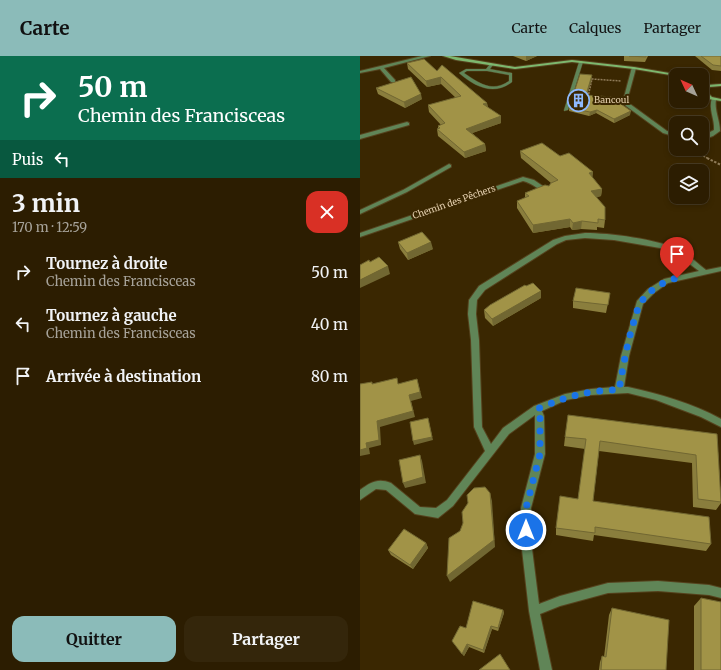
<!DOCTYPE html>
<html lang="fr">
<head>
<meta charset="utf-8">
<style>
	body { margin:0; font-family:Merriweather,serif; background:#34260b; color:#f1f3f6; height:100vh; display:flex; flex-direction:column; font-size:15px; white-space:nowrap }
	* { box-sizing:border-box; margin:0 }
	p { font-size:13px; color:#a6a299 }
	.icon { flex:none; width:22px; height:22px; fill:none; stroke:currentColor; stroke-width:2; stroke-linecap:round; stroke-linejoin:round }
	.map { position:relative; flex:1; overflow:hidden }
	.sheet { display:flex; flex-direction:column; background:#2c1d01; width:360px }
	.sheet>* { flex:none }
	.top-card { background:#0b6e4f; color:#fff; overflow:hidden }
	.needle { width:26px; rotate:314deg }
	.buttons { position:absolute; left:309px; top:12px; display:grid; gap:8px }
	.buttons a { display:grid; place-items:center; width:40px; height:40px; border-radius:8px; background:#2c1d01; box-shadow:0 2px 6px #0003,0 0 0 1px #483b23; font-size:20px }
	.pin { position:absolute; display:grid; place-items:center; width:34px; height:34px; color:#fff; margin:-41px -17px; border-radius:50% 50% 50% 0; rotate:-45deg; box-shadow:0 0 4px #0007 }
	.pin .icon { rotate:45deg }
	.me { position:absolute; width:44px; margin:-22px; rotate:0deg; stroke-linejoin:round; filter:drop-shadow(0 0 3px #0008) }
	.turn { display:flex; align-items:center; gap:14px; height:84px; padding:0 12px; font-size:18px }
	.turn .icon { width:52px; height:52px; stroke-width:2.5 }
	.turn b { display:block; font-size:28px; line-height:34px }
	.then { display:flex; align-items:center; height:38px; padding:0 12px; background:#0003; gap:8px; font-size:15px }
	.round { display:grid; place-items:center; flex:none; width:42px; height:42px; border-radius:12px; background:#34260b }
	.headline { display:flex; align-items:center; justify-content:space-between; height:68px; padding:0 12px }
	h1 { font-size:24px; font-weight:700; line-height:30px }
	.action { display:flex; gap:8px; margin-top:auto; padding:8px 12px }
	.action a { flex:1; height:46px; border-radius:12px; background:#8bbbb9; color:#111; font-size:16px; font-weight:700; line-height:46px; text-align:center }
	.action a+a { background:#34260b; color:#f1f3f6 }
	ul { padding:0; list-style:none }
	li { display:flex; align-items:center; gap:12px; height:52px; padding:0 12px }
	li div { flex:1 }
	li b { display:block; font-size:15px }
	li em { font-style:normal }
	header { display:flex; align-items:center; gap:24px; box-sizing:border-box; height:56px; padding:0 20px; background:#8bbbb9; color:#111 }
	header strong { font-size:19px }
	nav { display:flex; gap:22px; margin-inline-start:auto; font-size:14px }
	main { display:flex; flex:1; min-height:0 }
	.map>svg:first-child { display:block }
</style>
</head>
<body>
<header>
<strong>Carte</strong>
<nav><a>Carte</a><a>Calques</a><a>Partager</a></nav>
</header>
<main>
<section class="sheet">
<div class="top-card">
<div class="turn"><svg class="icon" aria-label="right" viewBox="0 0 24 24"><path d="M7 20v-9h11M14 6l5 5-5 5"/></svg><div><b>50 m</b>Chemin des Francisceas</div></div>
<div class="then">Puis<svg class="icon" aria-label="left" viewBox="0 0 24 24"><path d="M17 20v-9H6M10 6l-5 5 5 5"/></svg></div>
</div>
<div class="headline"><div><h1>3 min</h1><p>170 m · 12:59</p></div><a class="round" style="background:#d93025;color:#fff"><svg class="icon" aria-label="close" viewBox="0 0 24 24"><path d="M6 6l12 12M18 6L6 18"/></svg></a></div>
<ul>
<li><svg class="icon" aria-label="right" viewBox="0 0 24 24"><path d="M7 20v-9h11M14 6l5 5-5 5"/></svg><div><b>Tournez à droite</b><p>Chemin des Francisceas</p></div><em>50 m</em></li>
<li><svg class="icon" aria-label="left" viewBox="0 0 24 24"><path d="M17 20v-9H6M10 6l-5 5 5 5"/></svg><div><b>Tournez à gauche</b><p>Chemin des Francisceas</p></div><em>40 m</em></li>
<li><svg class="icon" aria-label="arrive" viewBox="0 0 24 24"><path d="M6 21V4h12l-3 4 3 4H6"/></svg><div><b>Arrivée à destination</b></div><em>80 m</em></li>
</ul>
<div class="action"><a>Quitter</a><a>Partager</a></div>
</section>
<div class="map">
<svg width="361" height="614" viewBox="0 0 361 614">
	<rect width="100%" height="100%" fill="#3a2701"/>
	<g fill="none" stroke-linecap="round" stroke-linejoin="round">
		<defs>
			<g id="service">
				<path d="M221,5L223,6L208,54L204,55V54L219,6Z"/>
				<path d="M130,8L133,9L130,13L152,17V26C134,40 115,31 99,17L106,13H126ZM107,15H127L149,19V25C132,37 119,27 104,17Z"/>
			</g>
			<g id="minor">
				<path d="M62,0H70L24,12L35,24V26H31L20,13L0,17V15Z"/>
				<path d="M272,11L276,12L267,45L270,48L307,75L316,77V81L303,77L266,50L263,45Z"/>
				<path d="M352,42L356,43C354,54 360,64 360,75L353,80L342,84V80L354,74C355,63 348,53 352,42Z"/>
				<path d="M47,66L49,67V69L0,83V79Z"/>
				<path d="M89,108L91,109V111L47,136L0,158V154L43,134Z"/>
				<path d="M163,121L174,124L190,135L189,136C181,137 173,127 163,125L0,181V177Z"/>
				<path d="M225,177C249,177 298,183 319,194C329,199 337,207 346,214L361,211V215L308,227L294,237L283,248L269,300L264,331H268C300,338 332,347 361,363V371L341,361L296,344L268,337L231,339L206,344L182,355L184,360L185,398L171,452V485L179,548L200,540L248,527L298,525L349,529L361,532V542L349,539L298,535L248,537L200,550L180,558L192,614H180L169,555L161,485V452L175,398V359L149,378L93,450L78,462L55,458L26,434L16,433L0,444V434C11,426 18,422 31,427L60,451L76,452L87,444L125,395L114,371L111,284L108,258L109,244L119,230L193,184L205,180ZM225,182L254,184L300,192L319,200L339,215L304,223L288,233L277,245L261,300L255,331L231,333L205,338L174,350L143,372L131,388L122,371L119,284L116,258L117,244L125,234L197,188L206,184Z"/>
			</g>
			<g id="secondary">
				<path d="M83,0H90L155,11L212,4L274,11L321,19L316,20L274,13L212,6L155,13L96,4Z"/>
				<path d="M361,28V30L350,31L347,36L352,41L361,43V45L348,43L342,37L346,29Z"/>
			</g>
		</defs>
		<!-- service casing -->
		<use href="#service" stroke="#55421d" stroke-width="1"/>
		<!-- minor casing -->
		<use href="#minor" stroke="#55421d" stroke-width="2"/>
		<!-- secondary casing -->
		<use href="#secondary" stroke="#55421d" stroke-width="2"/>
		<!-- path-far1 -->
		<g stroke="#907c59" stroke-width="1.5" stroke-dasharray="2 1" stroke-linecap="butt">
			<path d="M228,41L232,23L261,25"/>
			<path d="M330,93L349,103"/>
		</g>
		<!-- path -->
		<path stroke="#907c59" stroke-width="2" stroke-dasharray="2.5 1.5" stroke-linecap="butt" d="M347,102L361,109"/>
		<!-- service -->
		<use href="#service" fill="#608557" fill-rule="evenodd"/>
		<!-- minor -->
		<use href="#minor" fill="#608557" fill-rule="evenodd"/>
		<!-- secondary -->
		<use href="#secondary" fill="#7db86e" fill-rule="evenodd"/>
	</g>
	<!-- wall -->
	<g fill="#8a7e3d">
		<path d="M153,0H177L166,5Z"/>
		<path d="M264,0H288L285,6L264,5Z"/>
		<path d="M335,0H361V15L352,14Z"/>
		<path d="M47,7L77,15L127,47L128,52L141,60V67L112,77L125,88L126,95L105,102L78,80L77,73H78V70L81,69L69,56L68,49L96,42L81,28L67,31L48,13Z"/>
		<path d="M232,22L227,39L270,59L254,67L236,57L229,60L209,55V52Z"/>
		<path d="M16,32L62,43L45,52L18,38Z"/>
		<path d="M160,95L200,100L233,116L232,122L242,133L241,140L237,141L245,164L244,172L237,171V174L221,173L212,174L210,171L173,177L157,152V145L165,142V137L189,130L191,127L161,102Z"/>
		<path d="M38,186L73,193L48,204L40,193Z"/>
		<path d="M250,237L246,257L213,252V245Z"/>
		<path d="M181,242L133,270L125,262L124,254Z"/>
		<path d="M357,378L361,447L356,454L333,451L332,407L239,395L233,445L351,488L346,495L234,479L233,485L196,479V472L218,443L225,393L204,390L205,381Z"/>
		<path d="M66,487L68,492L53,513L31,499L28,494Z"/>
		<path d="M341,542L361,614H334V550Z"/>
		<path d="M252,552L306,614H239L240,606L242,600L244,601L249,559Z"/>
		<path d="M143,554L144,557L138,575L132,573L124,597L109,591L104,600L92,585L106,572Z"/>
	</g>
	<!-- shaded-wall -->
	<g fill="#716732">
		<path d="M166,0H177L166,5Z"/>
		<path d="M232,19V22L226,43V39Z"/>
		<path d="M81,21V28L67,31L66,25Z"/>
		<path d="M61,38L62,43L45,52L44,46Z"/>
		<path d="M127,47L128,54L123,48Z"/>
		<path d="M237,54L236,57L229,60L230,56Z"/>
		<path d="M271,55L270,59L254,67V63Z"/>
		<path d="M141,60V67L107,79L106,73Z"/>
		<path d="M125,88L126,95L105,102L104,96Z"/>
		<path d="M233,116L232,123L229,117Z"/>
		<path d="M242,133L241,140L231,143V135Z"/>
		<path d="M210,163V171L173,177V169Z"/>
		<path d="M222,165L221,173L212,174L213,167Z"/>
		<path d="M71,186L73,193L48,204L47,197Z"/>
		<path d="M28,210L30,218L0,232V224Z"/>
		<path d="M181,235V242L133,270L132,263Z"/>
		<path d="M57,323L62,342L51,345L55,361L20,371L21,389L9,392L10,398L0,400V394L6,387L17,365L49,339Z"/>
		<path d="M68,362L73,384L54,389L53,385Z"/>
		<path d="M60,399L62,405L66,427L45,432L43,427Z"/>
		<path d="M130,437L132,445L135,491L90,526L87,520Z"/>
		<path d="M66,487L68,492L53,513L50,509Z"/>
		<path d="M143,554L144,557L138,575V572Z"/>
		<path d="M131,570L132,573L124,597L123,594Z"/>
		<path d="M107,588L109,591L104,600L102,598Z"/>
	</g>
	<!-- building -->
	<g fill="#a19347" stroke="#716732">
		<path d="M269,0H286V1Z"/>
		<path d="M341,0H361V10L353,9Z"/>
		<path d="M64,3L77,15L82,9L127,47L123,48L141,60L106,73L125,88L104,96L77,73L80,72L78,70L85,67L68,49L101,40L81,21L66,25L47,7Z"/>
		<path d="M220,18L232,19L226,39L251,41L271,55L254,63L237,54L230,56L209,52Z"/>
		<path d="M51,21L61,38L44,46L16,32Z"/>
		<path d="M182,87L200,100L209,97L233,116L229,117L242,133L231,135L245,151V164L238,163V167L222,165L213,167L210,163L173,169L157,145L169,140L165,137L185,129L189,130L191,127L198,124L160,95Z"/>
		<path d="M62,176L71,186L47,197L38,186Z"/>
		<path d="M19,201L28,210L0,224V209L9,204L10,206Z"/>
		<path d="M173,227L181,235L132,263L124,254L130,249L165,229L166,230Z"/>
		<path d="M216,232L250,237L248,249L213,245Z"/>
		<path d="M37,322L38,328L57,323L60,336L49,339L53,355L17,365L19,384L6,387L7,392L0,394V328L12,326V328Z"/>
		<path d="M208,359L357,378L361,446L338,443L336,399L240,385L233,445L349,461L351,488L235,471V477L196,472L200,440L218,443L226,383L205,381Z"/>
		<path d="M68,362L72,381L53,385L50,366Z"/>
		<path d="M60,399L63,421L43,427L39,404Z"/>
		<path d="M125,431L130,437L134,484L87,520L89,482L100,475L103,467L102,456L108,447L107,439L114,432Z"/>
		<path d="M44,473L66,487L50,509L28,494Z"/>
		<path d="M341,542L361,546V614H341Z"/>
		<path d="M113,545L143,554L138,572L131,570L123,594L107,588L102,598L92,585L100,570L106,572Z"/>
		<path d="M252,552L309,564L306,614H241L242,600L246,601Z"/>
		<path d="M140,598L150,614H119Z"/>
	</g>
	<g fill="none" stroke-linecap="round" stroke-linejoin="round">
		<!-- route -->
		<path stroke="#1a73e8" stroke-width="7" stroke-dasharray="0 12.6" d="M166,474V452L180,398V360L177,353C206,341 227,334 259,334C263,311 267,288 274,265C276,260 277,253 280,248C287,235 304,225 317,222"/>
	</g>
	<!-- icons -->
	<defs>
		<symbol id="building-ring" viewBox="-11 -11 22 22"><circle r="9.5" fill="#3a2701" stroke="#8eb9fc" stroke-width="1.5"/><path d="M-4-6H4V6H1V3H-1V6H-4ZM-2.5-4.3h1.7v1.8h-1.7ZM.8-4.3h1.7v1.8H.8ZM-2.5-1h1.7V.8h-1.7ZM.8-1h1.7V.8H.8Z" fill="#8eb9fc"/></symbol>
	</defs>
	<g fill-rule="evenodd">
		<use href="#building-ring" x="206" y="32" width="25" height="25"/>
	</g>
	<g text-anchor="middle" stroke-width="4" stroke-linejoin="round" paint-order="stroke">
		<!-- far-poi labels -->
		<g font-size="9" fill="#e5d0af" stroke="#3a2701" text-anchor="start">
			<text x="234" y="47">Bancoul</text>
		</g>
		<!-- far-street labels -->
		<g font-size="9" fill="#e5d0af" stroke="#3a2701">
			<text transform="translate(94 146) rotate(-19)" y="3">Chemin des Pêchers</text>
		</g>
	</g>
</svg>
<div class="buttons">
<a><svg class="needle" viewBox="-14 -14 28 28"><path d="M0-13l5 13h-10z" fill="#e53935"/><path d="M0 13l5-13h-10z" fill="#a6a299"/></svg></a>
<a><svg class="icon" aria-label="search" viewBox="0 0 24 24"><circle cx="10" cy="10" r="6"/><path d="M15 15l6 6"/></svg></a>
<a><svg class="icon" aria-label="layers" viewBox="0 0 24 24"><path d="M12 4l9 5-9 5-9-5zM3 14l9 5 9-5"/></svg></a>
</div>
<div class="pin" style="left:317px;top:222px;background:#d93025"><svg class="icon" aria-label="arrive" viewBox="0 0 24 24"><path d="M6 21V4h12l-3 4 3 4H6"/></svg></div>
<svg class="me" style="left:166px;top:474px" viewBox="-20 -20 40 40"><circle r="17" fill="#1a73e8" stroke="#fff" stroke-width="3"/><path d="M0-11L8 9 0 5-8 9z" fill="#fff"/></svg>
</div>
</main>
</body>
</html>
